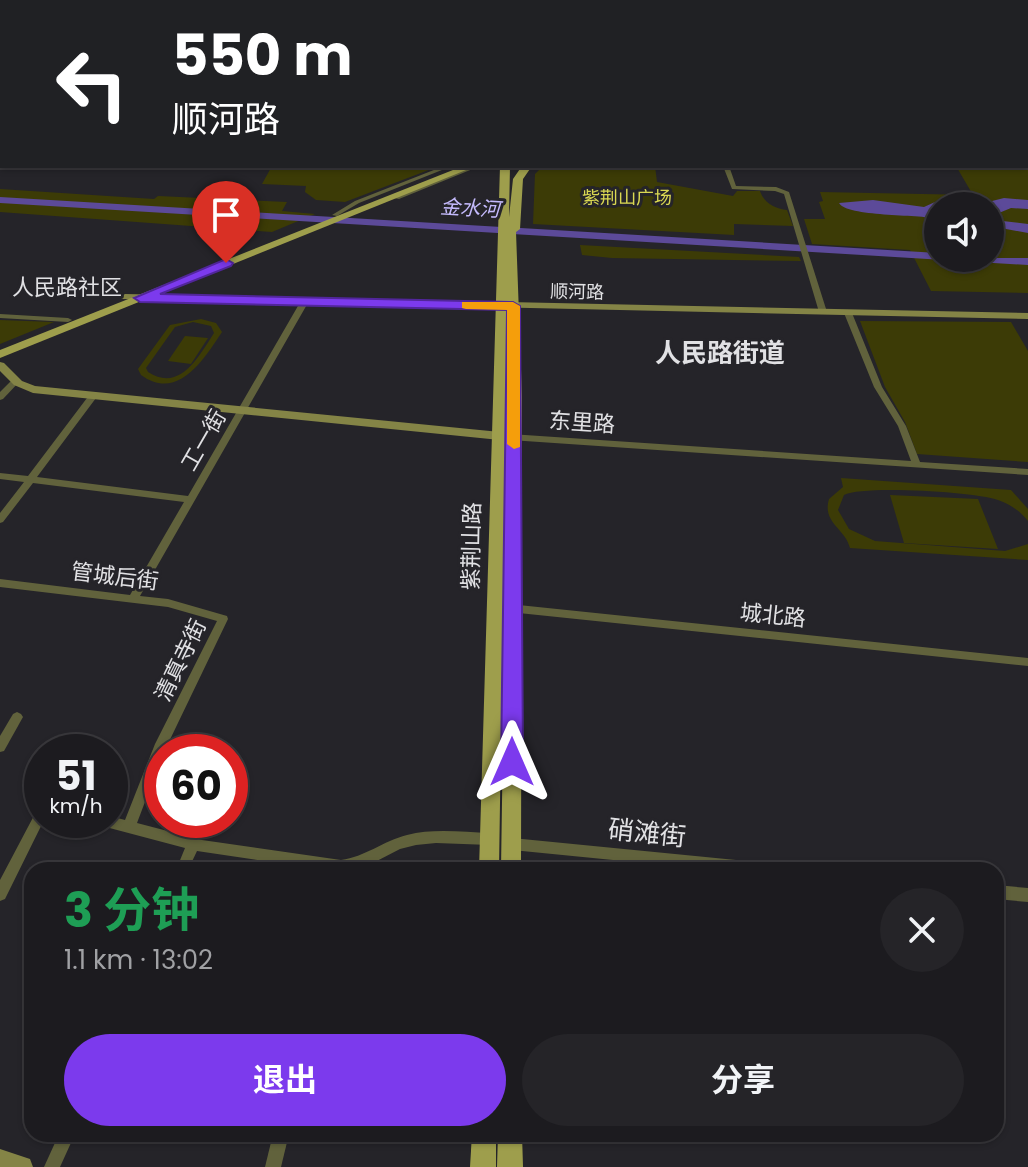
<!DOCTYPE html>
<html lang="zh">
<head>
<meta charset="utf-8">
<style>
	body { margin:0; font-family:Poppins,"Noto Sans SC",sans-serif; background:#252428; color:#f1f3f6; height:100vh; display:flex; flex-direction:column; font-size:30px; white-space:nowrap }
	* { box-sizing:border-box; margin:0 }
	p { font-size:26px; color:#a0a1a4 }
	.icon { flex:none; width:44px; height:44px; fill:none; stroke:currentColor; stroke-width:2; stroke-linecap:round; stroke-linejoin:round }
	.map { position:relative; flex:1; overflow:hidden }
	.drawer { position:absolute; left:24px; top:862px; width:980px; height:280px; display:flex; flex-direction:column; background:#1c1b1f; border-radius:24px; box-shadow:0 2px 6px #0004,0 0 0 2px #3a393d }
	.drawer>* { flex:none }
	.guide { position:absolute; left:0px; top:0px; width:1028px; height:168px; box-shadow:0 2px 6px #0004,0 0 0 2px #3a393d; background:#202124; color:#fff; overflow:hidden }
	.buttons { position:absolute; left:924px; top:192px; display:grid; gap:16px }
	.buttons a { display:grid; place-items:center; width:80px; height:80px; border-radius:50%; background:#1c1b1f; box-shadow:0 2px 6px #0004,0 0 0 2px #3a393d; font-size:40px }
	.speed { position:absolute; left:24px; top:734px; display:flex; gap:16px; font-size:40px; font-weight:700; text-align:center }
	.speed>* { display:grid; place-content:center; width:104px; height:104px; border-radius:50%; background:#1c1b1f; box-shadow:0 2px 6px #0004,0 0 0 2px #3a393d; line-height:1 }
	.speed small { font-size:20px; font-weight:400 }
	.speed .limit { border:12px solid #d22; background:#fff; color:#111 }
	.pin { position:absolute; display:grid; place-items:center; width:68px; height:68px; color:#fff; margin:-82px -34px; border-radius:50% 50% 50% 0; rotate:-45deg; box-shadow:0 0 8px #0007 }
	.pin .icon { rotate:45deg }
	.me { position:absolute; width:88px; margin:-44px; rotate:0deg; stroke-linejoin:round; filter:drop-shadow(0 0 6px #0008) }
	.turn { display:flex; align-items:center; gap:28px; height:168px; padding:0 40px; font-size:36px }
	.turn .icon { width:104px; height:104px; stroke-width:2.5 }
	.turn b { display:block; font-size:56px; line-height:68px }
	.round { display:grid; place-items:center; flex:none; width:84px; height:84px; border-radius:42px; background:#252428 }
	.overview { display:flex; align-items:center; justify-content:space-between; height:136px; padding:0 40px }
	h1 { font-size:48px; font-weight:700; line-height:60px; color:#1e9e55 }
	.cta { display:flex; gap:16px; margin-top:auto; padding:16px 40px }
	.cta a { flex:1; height:92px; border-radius:48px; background:#7c3aed; color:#fff; font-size:32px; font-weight:700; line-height:92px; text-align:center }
	.cta a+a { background:#252428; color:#f1f3f6 }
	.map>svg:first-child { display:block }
</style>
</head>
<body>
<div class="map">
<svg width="1028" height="1167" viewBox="0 0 1028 1167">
	<rect width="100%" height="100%" fill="#252429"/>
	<!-- green -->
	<g fill="#3c3b06" fill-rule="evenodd">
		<path d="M272,166H439L345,202L316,200L305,192L306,186L262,184Z"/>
		<path d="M655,166L657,182L733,196L737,191H760C764,203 775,209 787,210L793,226L734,224V235L533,224L535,174L542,167Z"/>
		<path d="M956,166L1028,167V293L931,291L910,250L812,244L804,219H825L819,202L823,201L820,192L973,195ZM938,206H990V258H938Z"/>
		<path d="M0,189L154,199L158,196L287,202L282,211L315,214L272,232L0,212Z"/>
		<path d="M580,245L799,257L801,261L612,258L582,255Z"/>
		<path d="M201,319L216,323L222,332C204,359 178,402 141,375L138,369L170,325ZM193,322L211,326L214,333C199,356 180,393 148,372L146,368L175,327Z"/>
		<path d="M0,320L54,322L0,344Z"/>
		<path d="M860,321L1011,322L1028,351V462L917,454L905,422L885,387Z"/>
		<path d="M185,336L208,338L191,364L168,361Z"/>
		<path d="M841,478L1011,490L1028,509V521C1020,511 1010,504 998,500C975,492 863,485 844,495L838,510L849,529L875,541L1005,551L1028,544V560L850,548C845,528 822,523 829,499L843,487Z"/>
		<path d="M890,495L978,499L998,549L904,543Z"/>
	</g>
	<!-- water -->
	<g fill="#5c4a99">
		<path d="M0,197L938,253V258H1028V265L0,203Z"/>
		<path d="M1004,198L1028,200V209L1011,208L994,215V220L1028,224V233L990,226V206H938V219C918,214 847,217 839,203L873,200L924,207L935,202L976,205Z"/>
	</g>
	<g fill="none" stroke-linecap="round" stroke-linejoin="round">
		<!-- street -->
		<g fill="#61623c" fill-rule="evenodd">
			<path d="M160,0H164L162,2H158Z"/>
			<path d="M297,0H301L300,2H296Z"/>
			<path d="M705,0H709L710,2H706Z"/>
			<path d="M896,0H900L902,2H898Z"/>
			<path d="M0,2H3L2,4H0Z"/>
			<rect x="1026" y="37" width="2" height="2"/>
			<rect x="1026" y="92" width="2" height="4"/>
			<path d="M1026,142L1028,143V148L1026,147Z"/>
			<path d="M444,166H452L359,203L337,216L332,215L355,201Z"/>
			<path d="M472,166H480L399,199L394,198Z"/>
			<path d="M723,166H729L736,186L776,187L789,192L827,312L826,314H823L819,312L784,194L775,191L732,189Z"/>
			<path d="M302,299L309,301L140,596L168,599L227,616L228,619L164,752H162V757L137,823L202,840L341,860C365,857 383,841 407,835C433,828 463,832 490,833L494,835L496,839L494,843L490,845L436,843L416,845L400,849L371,864L355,870H325L197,851L188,870H176L185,848L102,826L98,824L96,820H110V816L125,820L155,744L217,621L168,607L0,587V579L130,595L184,502L33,483L3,522L0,523V513L24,482L0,479V473L28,476L90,394L93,393L97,396L96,398L37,477L188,496Z"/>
			<path d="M845,311H848L852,313L882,387L906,426L920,462L1028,469V475L510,440L506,437L510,434L911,461L898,426L874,387L844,313Z"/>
			<path d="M0,314L68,318L72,320L68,322L0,318Z"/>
			<path d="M13,379H19L20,381L3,399L0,400V392Z"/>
			<path d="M509,604L1028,658V666L509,612L505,611L504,608L505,605Z"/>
			<path d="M17,712L21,714L23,717L4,751L0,752V736L13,714Z"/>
			<path d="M42,806V820H44L5,899L0,901V880L38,808Z"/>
			<path d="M512,838L778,864L783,866L784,870H714L512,850L508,848L506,844L508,840Z"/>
			<path d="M996,885L1028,888V902L996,899Z"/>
			<path d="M59,1134H75L60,1167H44Z"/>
			<path d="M273,1134H289L281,1167H265Z"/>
		</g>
		<!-- secondary -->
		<g fill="#848446" fill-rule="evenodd">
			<path d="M1022,0H1028V4Z"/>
			<path d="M2,20V24L0,25V21Z"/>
			<rect x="0" y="54" width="2" height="4"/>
			<path d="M125,294L1028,313V319L121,299L120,297Z"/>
			<path d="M0,362L4,363L22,381L35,386L500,432L506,436L500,440L33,393L14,385L0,371Z"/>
			<path d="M0,1149L30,1159L33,1167H0Z"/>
		</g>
		<!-- primary -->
		<g fill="#9e9e4c" fill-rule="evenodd">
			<rect x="503" y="0" width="6" height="2"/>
			<rect x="0" y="125" width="2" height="6"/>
			<rect x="1026" y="156" width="2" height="6"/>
			<path d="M463,166H476L0,358V350Z"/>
			<path d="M500,166H510L509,217L513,179L522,166H532L523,179L520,229L516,232L522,397L521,870H501L508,397L507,335L499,870H479Z"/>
			<path d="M472,1134H496V1167H470Z"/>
			<path d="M498,1134H522L523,1167H497Z"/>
		</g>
	</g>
	<!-- route -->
	<path fill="#7c3aed" stroke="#51269a" stroke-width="2" d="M226,259L233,263L231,266L160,294L513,302L520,306L523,762L520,768L512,771L504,768L501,762L507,310L140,302L134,298Z"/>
	<!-- slow -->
	<path fill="#f59e0b" d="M462,302H513L520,306V447L514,449L507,444V310L466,309L462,308Z"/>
	<g text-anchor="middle" stroke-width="6" stroke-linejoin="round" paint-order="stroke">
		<!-- far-park labels -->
		<g font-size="18" fill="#dad852" stroke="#252429">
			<text x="627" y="204">紫荆山广场</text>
		</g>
		<!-- far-street labels -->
		<g font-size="18" fill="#e1e1e4" stroke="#252429">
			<text transform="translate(577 292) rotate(1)" y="6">顺河路</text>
		</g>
		<!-- far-water labels -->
		<g font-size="20" font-style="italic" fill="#c4bafc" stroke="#252429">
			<text transform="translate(470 208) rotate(3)" y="7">金水河</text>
		</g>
		<!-- far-quarter labels -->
		<g font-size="22" fill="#e1e1e4" stroke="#252429">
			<text x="67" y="295">人民路社区</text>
		</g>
		<!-- street labels -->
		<g font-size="22" fill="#e1e1e4" stroke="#252429">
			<text transform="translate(582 422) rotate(4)" y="8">东里路</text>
			<text transform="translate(203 440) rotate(-60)" y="8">工一街</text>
			<text transform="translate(471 546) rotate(-89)" y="8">紫荆山路</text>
			<text transform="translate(115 576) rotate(7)" y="8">管城后街</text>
			<text transform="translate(773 615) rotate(6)" y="8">城北路</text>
			<text transform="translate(180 660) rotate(-64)" y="8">清真寺街</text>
		</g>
		<!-- far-district labels -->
		<g font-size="26" font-weight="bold" fill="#e1e1e4" stroke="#252429">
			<text x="720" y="362">人民路街道</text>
		</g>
		<!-- near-street labels -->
		<g font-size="26" fill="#e1e1e4" stroke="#252429">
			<text transform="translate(647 833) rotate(6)" y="9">硝滩街</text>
		</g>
	</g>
</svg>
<div class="buttons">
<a><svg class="icon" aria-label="sound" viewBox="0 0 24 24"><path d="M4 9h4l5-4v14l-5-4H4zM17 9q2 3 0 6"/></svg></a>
</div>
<div class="speed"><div>51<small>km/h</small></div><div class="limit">60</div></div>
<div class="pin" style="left:226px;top:263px;background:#d93025"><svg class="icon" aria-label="arrive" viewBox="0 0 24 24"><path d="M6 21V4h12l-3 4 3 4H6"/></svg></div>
<svg class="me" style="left:512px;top:762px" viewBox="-20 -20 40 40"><path d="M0-17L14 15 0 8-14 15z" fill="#7c3aed" stroke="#fff" stroke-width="4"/></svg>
<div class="guide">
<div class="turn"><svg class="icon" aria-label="left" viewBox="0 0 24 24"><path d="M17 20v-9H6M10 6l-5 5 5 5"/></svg><div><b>550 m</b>顺河路</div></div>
</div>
<section class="drawer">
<div class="overview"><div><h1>3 分钟</h1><p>1.1 km · 13:02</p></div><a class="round"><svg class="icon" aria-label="close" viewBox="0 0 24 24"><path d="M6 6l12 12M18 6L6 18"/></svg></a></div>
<div class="cta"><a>退出</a><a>分享</a></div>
</section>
</div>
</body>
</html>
